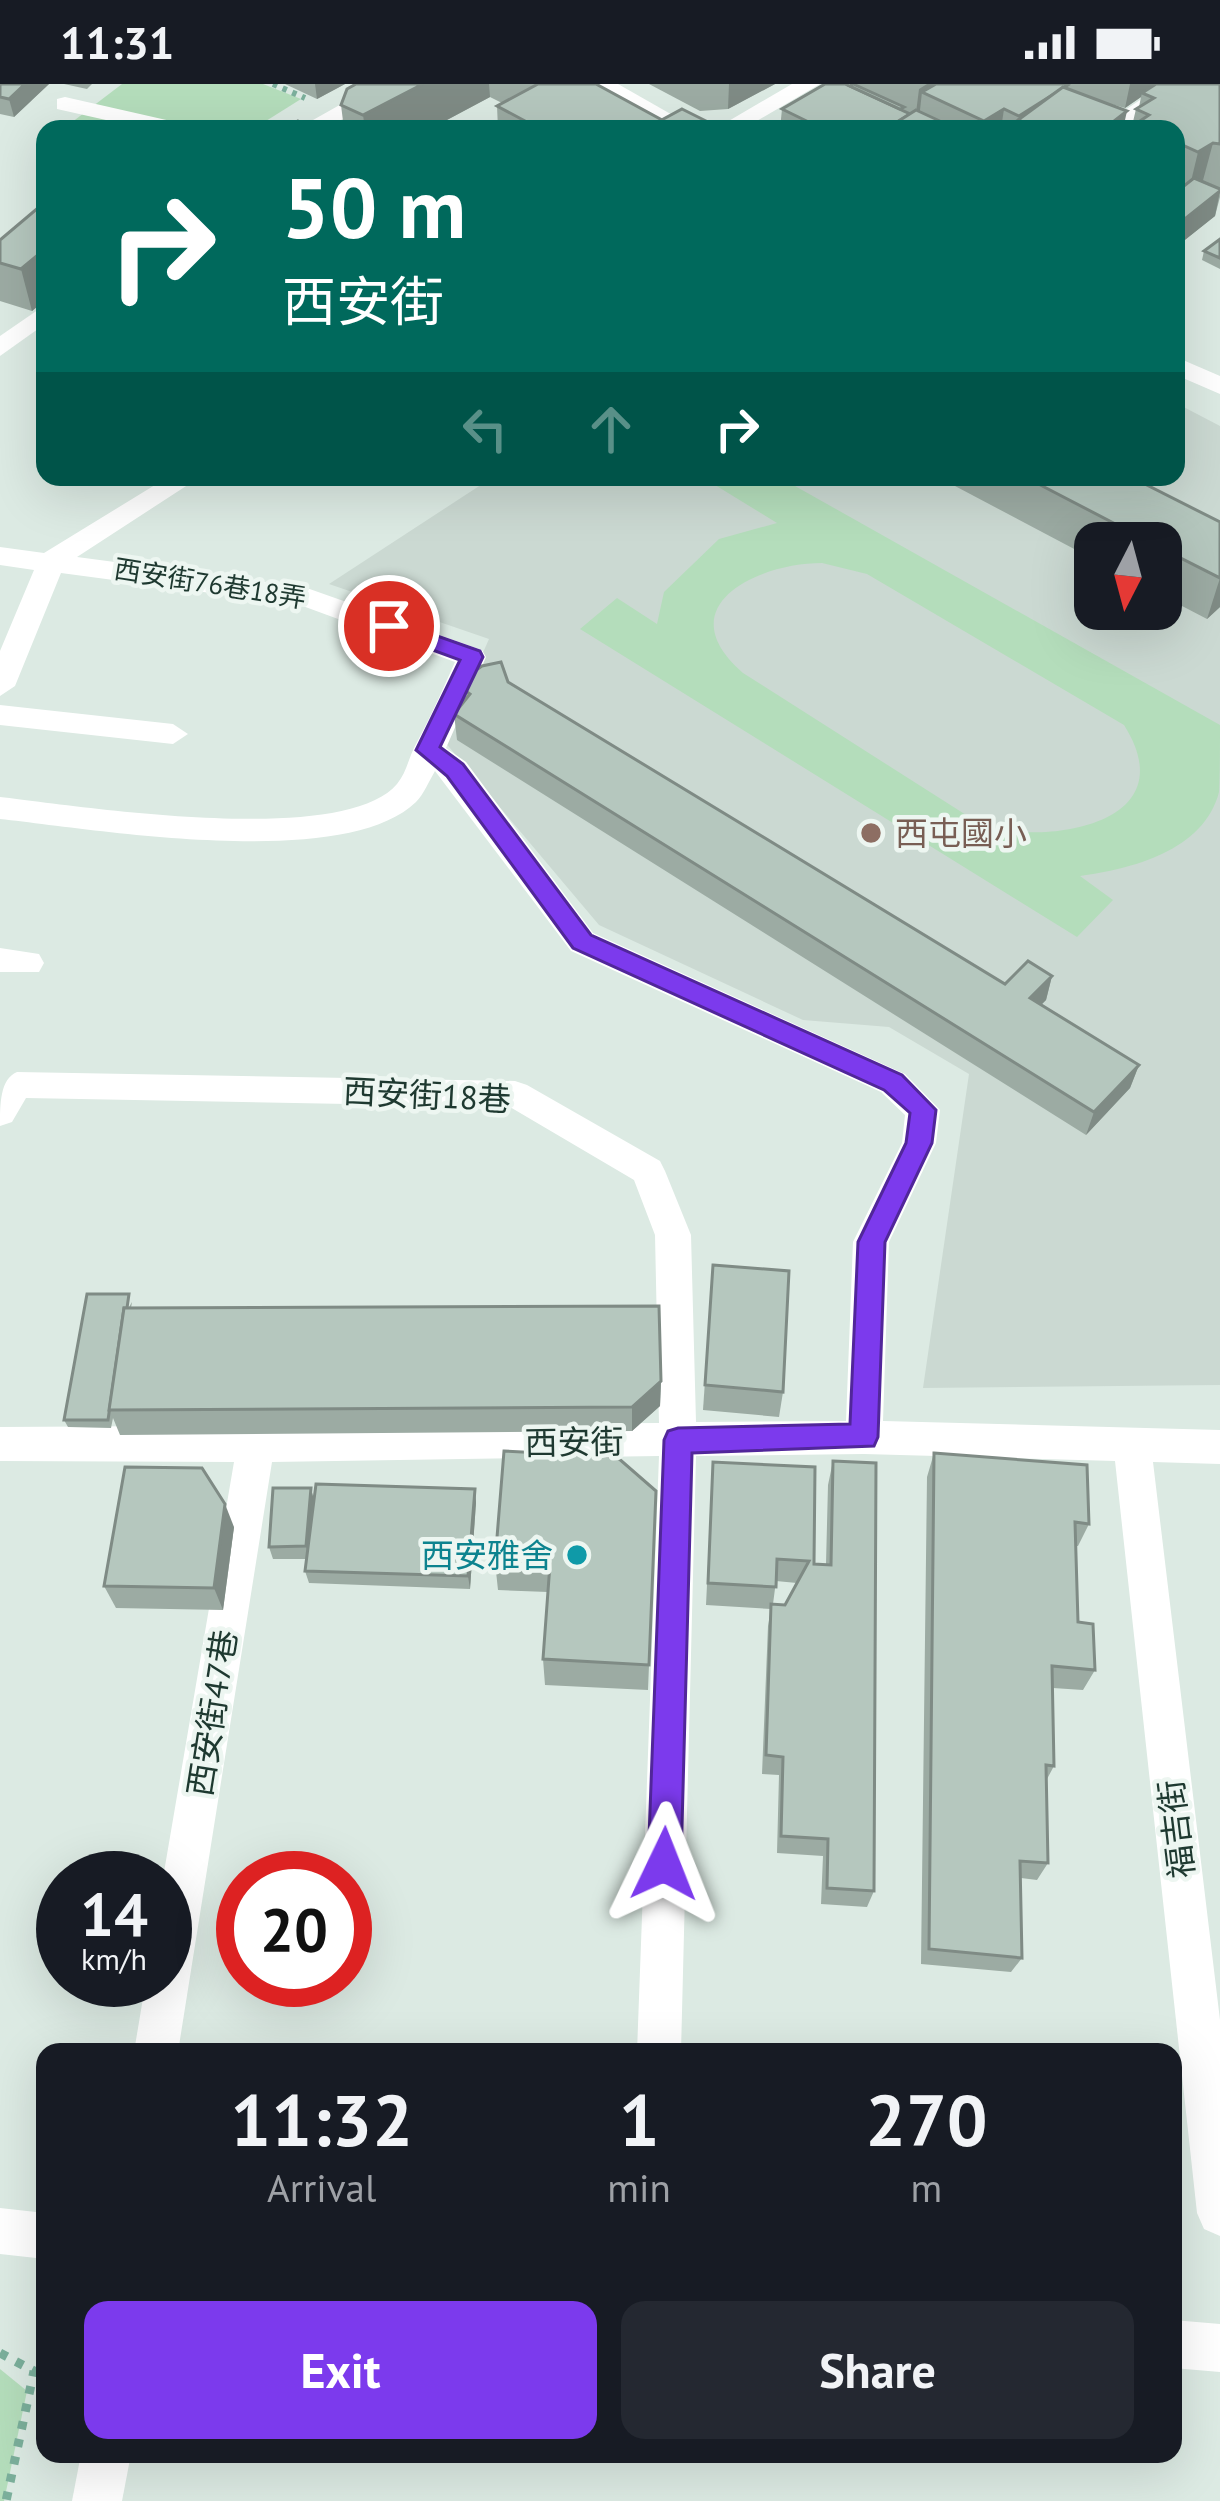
<!DOCTYPE html>
<html lang="en">
<head>
<meta charset="utf-8">
<style>
	body { margin:0; font-family:"PT Sans","Noto Sans TC",sans-serif; background:#242831; color:#f1f3f6; height:100vh; display:flex; flex-direction:column; font-size:45px; white-space:nowrap }
	* { box-sizing:border-box; margin:0 }
	p { font-size:39px; color:#9ea1a6 }
	.icon { flex:none; width:66px; height:66px; fill:none; stroke:currentColor; stroke-width:2; stroke-linecap:round; stroke-linejoin:round }
	.map { position:relative; flex:1; overflow:hidden }
	.panel { position:absolute; left:36px; top:1959px; width:1146px; height:420px; display:flex; flex-direction:column; background:#171b24; border-radius:24px; box-shadow:0 12px 48px #0002 }
	.panel>* { flex:none }
	.guide { position:absolute; left:36px; top:36px; width:1149px; height:366px; border-radius:24px; box-shadow:0 12px 48px #0002; background:#00695c; color:#fff; overflow:hidden }
	.needle { width:78px; rotate:186deg }
	.tools { position:absolute; left:1074px; top:438px; display:grid; gap:24px }
	.tools a { display:grid; place-items:center; width:108px; height:108px; border-radius:24px; background:#171b24; box-shadow:0 12px 48px #0002; font-size:60px }
	.speed { position:absolute; left:36px; top:1767px; display:flex; gap:24px; font-size:60px; font-weight:700; text-align:center }
	.speed>* { display:grid; place-content:center; width:156px; height:156px; border-radius:50%; background:#171b24; box-shadow:0 12px 48px #0002; line-height:1 }
	.speed small { font-size:30px; font-weight:400 }
	.speed .limit { border:18px solid #d22; background:#fff; color:#111 }
	.pin { position:absolute; display:grid; place-items:center; width:102px; height:102px; color:#fff; margin:-51px; border:6px solid #fff; border-radius:50%; box-shadow:0 3px 12px #0007 }
	.me { position:absolute; width:132px; margin:-66px; rotate:2deg; stroke-linejoin:round; filter:drop-shadow(0 0 9px #0008) }
	.turn { display:flex; align-items:center; gap:42px; height:252px; padding:0 48px; font-size:54px }
	.turn .icon { width:156px; height:156px; stroke-width:2.5 }
	.turn b { display:block; font-size:84px; line-height:102px }
	.lanes { display:flex; align-items:center; height:114px; padding:0 48px; background:#0003; justify-content:center; gap:60px; direction:ltr }
	.lanes .off { opacity:.35 }
	.eta { display:flex; justify-content:space-evenly; align-items:center; height:204px; text-align:center }
	.eta b { font-size:72px; font-weight:700; line-height:84px }
	.action { display:flex; gap:24px; margin-top:auto; padding:24px 48px }
	.action a { flex:1; height:138px; border-radius:24px; background:#7c3aed; color:#fff; font-size:48px; font-weight:700; line-height:138px; text-align:center }
	.action a+a { background:#242831; color:#f1f3f6 }
	.status { display:flex; justify-content:space-between; align-items:center; height:84px; padding:0 60px; background:#171b24; direction:ltr }
	.status svg { height:33px; fill:currentColor }
	.map>svg:first-child { display:block }
</style>
</head>
<body>
<div class="status"><b>11:31</b><svg viewBox="0 0 49 12"><path d="M0 12V9h3v3zM5 12V6h3v6zM10 12V3h3v9zM15 12V0h3v12zM26 1h20v11H26zM47 4h2v5h-2z"/></svg></div>
<div class="map">
<svg width="1220" height="2417" viewBox="0 0 1220 2417">
	<rect width="100%" height="100%" fill="#dceae3"/>
	<!-- built -->
	<path fill="#cbd9d2" fill-rule="evenodd" d="M1176,319L1220,342V1301L923,1304L969,990L889,943L803,936L599,841L444,657L489,555L329,500L493,393H1176ZM1095,459H1161V525H1095Z"/>
	<!-- green -->
	<g fill="#b4ddbb" fill-rule="evenodd">
		<path d="M122,0H263L301,15L253,45H63Z"/>
		<path d="M702,393H779L1220,641C1220,662 1220,688 1219,708C1204,767 1131,785 1080,792L1113,816L1077,853L580,545L617,514L657,540L664,508L719,455L777,439ZM822,479L867,490L1124,641C1186,739 1052,760 985,743L743,589C666,522 758,479 822,479Z"/>
		<path d="M0,2285L27,2307L4,2417H0Z"/>
	</g>
	<g fill="none" stroke-linecap="round" stroke-linejoin="round">
		<!-- path-far1 -->
		<path stroke="#7baf9b" stroke-width="6" stroke-dasharray="4.5 6" stroke-linecap="butt" d="M273,0L305,14"/>
		<!-- path -->
		<path stroke="#7baf9b" stroke-width="9" stroke-dasharray="8 10" stroke-linecap="butt" d="M0,2269L34,2287L6,2417"/>
		<!-- minor -->
		<g fill="#fff" fill-rule="evenodd">
			<path d="M377,0H405L325,45H297Z"/>
			<path d="M590,0H618L697,45H669Z"/>
			<path d="M792,0H820L743,45H715Z"/>
			<path d="M1015,0H1045L1119,30L1164,0H1190L1124,45Z"/>
			<path d="M65,13L184,40L187,45H146L57,25V15Z"/>
			<path d="M45,221V240L0,272V252Z"/>
			<path d="M1176,273L1220,292V310L1176,291Z"/>
			<path d="M168,393H200L77,473L304,503L482,566L486,573L446,664L466,678L593,849L905,990L940,1026L936,1059L889,1158L883,1337L1220,1346V1380L1153,1378L1220,1936V2152L1204,2145L1197,2129L1115,1377L864,1370L696,1372L681,1968H637L659,1372L272,1378L178,1968H134L146,1896H165L163,1794L234,1378L0,1377V1343L659,1339L655,1151L634,1096L510,1023L26,1014L12,1038L0,1042C0,1020 0,995 17,988L515,997L527,1001L660,1077L665,1087L691,1151L696,1338L846,1337L853,1158L902,1059L905,1031L881,1008L571,867L435,687C429,697 424,710 416,718C344,788 94,745 0,735V713C80,722 343,764 397,700C407,688 409,672 416,660C430,634 443,605 455,578L300,521L61,489L15,602L0,612V567L34,486L0,481V463L44,469Z"/>
			<path d="M0,621L173,640L188,650L173,660L0,641Z"/>
			<path d="M0,864L39,870L44,879L39,888H0Z"/>
			<path d="M0,2124L45,2129V2175L0,2170Z"/>
			<path d="M1173,2236L1220,2240V2288L1173,2284Z"/>
			<path d="M81,2370H131L122,2417H72Z"/>
		</g>
	</g>
	<!-- wall -->
	<g fill="#9caba3" fill-rule="evenodd">
		<path d="M0,0H49L14,33L0,30Z"/>
		<path d="M64,0H92L87,5Z"/>
		<path d="M285,0H345L317,15Z"/>
		<path d="M356,0H596L662,36L722,45H498L497,22L502,19L490,13L430,45H344L341,21Z"/>
		<path d="M649,0H775L728,25L700,27Z"/>
		<path d="M853,0H1220V104L1214,102L1220,105V113L1215,132L1176,163V45L1132,42L1136,25L1139,23L1141,13L1125,24L1100,17L1123,45H780L782,25Z"/>
		<path d="M45,118V216L32,227L0,217V156Z"/>
		<path d="M1220,155V185L1202,176L1204,167Z"/>
		<path d="M938,393H1131L1220,438V523L1207,535L1161,511V459H1095V476Z"/>
		<path d="M508,598L1005,900L1052,892L1046,916L1041,921L1139,981L1130,1004L1086,1051L457,656L454,630L458,626L456,600Z"/>
		<path d="M713,1181L783,1308L779,1333L703,1326Z"/>
		<path d="M132,1218L131,1224L661,1297L660,1322L632,1347L120,1351L113,1334L111,1344L68,1343L64,1336Z"/>
		<path d="M934,1369L1089,1440L1078,1462H1075L1078,1538L1095,1586L1083,1606L1053,1604L1054,1682L1047,1695L1048,1779L1037,1796L1021,1794L1022,1874L1011,1888L921,1880L927,1393Z"/>
		<path d="M833,1377L874,1807L867,1823L821,1820L823,1772L777,1769L779,1691L762,1690L768,1542L771,1525L706,1521L713,1378L814,1480H826L828,1401ZM776,1497L797,1499L785,1521L773,1520Z"/>
		<path d="M311,1404L314,1417L476,1418L470,1505L309,1499L305,1487L307,1475H273L269,1463Z"/>
		<path d="M656,1407L648,1606L545,1601L543,1575L548,1508L498,1506L495,1478Z"/>
		<path d="M234,1443L223,1526L116,1524L104,1502Z"/>
	</g>
	<!-- shaded-wall -->
	<g fill="#7f8b85">
		<path d="M25,0H49L14,33L9,15Z"/>
		<path d="M315,0H345L317,15Z"/>
		<path d="M423,0H489L490,13L430,45H365L363,31Z"/>
		<path d="M729,0H775L728,25Z"/>
		<path d="M927,0H976L922,8L919,35L915,37L919,5Z"/>
		<path d="M1130,0H1161L1142,9L1141,13L1125,24Z"/>
		<path d="M1004,25L1001,45H983L984,37Z"/>
		<path d="M1127,27L1123,45H1104Z"/>
		<path d="M1213,59L1202,100L1188,110L1198,68Z"/>
		<path d="M1220,107L1215,132L1176,163V142Z"/>
		<path d="M45,165V216L32,227L21,185Z"/>
		<path d="M1220,494V523L1207,535Z"/>
		<path d="M1052,892L1046,916L1024,938L1030,914Z"/>
		<path d="M1139,981L1130,1004L1086,1051L1094,1028Z"/>
		<path d="M661,1297L660,1322L632,1347V1323Z"/>
		<path d="M311,1404L314,1417L310,1475L306,1462Z"/>
		<path d="M475,1405L476,1418L470,1505L468,1492Z"/>
		<path d="M225,1420L234,1443L223,1526L214,1504Z"/>
	</g>
	<!-- building -->
	<g fill="#b5c7be" stroke="#7f8b85" stroke-width="3">
		<path d="M0,0H25L9,15L0,13Z"/>
		<path d="M356,0H423L363,31L341,21L347,5Z"/>
		<path d="M538,0H596L662,36L645,45H540L497,22Z"/>
		<path d="M825,0H845L910,30L886,45H823L782,25Z"/>
		<path d="M853,0L904,23L900,25L850,2Z"/>
		<path d="M936,0H1066L1068,1L1019,32L1004,25L984,37L922,8Z"/>
		<path d="M1156,0H1220V60L1213,59L1198,68L1176,58V45H1128L1149,31L1136,25L1154,14L1142,9Z"/>
		<path d="M1063,3L1127,27L1104,45H1041L1018,36Z"/>
		<path d="M682,25L722,45H645Z"/>
		<path d="M916,26L957,45H886Z"/>
		<path d="M298,37L316,45H284Z"/>
		<path d="M1194,94L1220,105V107L1176,142V104L1179,106Z"/>
		<path d="M45,118V165L21,185L0,179V156Z"/>
		<path d="M1220,155V174L1204,167Z"/>
		<path d="M1025,393H1131L1220,438V494L1161,464V459H1152Z"/>
		<path d="M501,578L508,598L1005,900L1028,877L1052,892L1030,914L1139,981L1094,1028L454,630L470,610L456,600L482,582Z"/>
		<path d="M713,1181L789,1187L783,1308L705,1301Z"/>
		<path d="M87,1210H129L127,1224H124L108,1336H64Z"/>
		<path d="M659,1222L661,1297L632,1323L109,1326L124,1224Z"/>
		<path d="M504,1367L617,1373L656,1407L649,1581L543,1575L550,1480L495,1478Z"/>
		<path d="M934,1369L1087,1381L1089,1440L1075,1438L1078,1538L1093,1540L1095,1586L1052,1582L1054,1682L1046,1681L1048,1779L1020,1777L1022,1874L929,1865Z"/>
		<path d="M833,1377L876,1379L874,1807L827,1804L828,1755L781,1752L783,1673L766,1671L771,1520L785,1521L809,1477L777,1475L776,1503L708,1499L713,1378L815,1383L814,1480L831,1481Z"/>
		<path d="M125,1383L202,1384L225,1420L214,1504L104,1502Z"/>
		<path d="M316,1400L475,1405L468,1492L305,1487Z"/>
		<path d="M273,1404H311L306,1462L269,1463Z"/>
	</g>
	<!-- route -->
	<path fill="#7c3aed" stroke="#51269a" stroke-width="3" d="M389,535L480,567L483,573L440,663L463,680L591,851L902,991L936,1026L932,1059L885,1158L878,1353L874,1362L692,1369L681,1780L676,1791L664,1796L653,1791L648,1780L664,1356L668,1347L678,1344L850,1340L858,1158L906,1059L910,1029L884,1006L573,864L447,692L416,666L460,576L381,547L378,542Z"/>
	<!-- markers -->
	<circle fill="#8d6e63" stroke="#edf6f1" stroke-width="4.5" cx="871" cy="749" r="12"/>
	<circle fill="#0f9aa8" stroke="#edf6f1" stroke-width="4.5" cx="577" cy="1471" r="12"/>
	<g text-anchor="middle" stroke-width="9" stroke-linejoin="round" paint-order="stroke">
		<!-- far-street labels -->
		<g font-size="27" fill="#1e3930" stroke="#edf6f1">
			<text transform="translate(210 500) rotate(9)" y="9">西安街76巷18弄</text>
		</g>
		<!-- education labels -->
		<g font-size="33" fill="#785e54" stroke="#edf6f1" text-anchor="start">
			<text x="895" y="761">西屯國小</text>
		</g>
		<!-- street labels -->
		<g font-size="33" fill="#1e3930" stroke="#edf6f1">
			<text transform="translate(427 1011) rotate(3)" y="12">西安街18巷</text>
			<text transform="translate(574 1358) rotate(-1)" y="12">西安街</text>
			<text transform="translate(212 1629) rotate(-81)" y="12">西安街47巷</text>
			<text transform="translate(1176 1745) rotate(-97)" y="12">福吉街</text>
		</g>
		<!-- culture labels -->
		<g font-size="33" fill="#0d838f" stroke="#edf6f1" text-anchor="end">
			<text x="553" y="1483">西安雅舍</text>
		</g>
	</g>
</svg>
<div class="tools">
<a><svg class="needle" viewBox="-14 -14 28 28"><path d="M0-13l5 13h-10z" fill="#e53935"/><path d="M0 13l5-13h-10z" fill="#9ea1a6"/></svg></a>
</div>
<div class="speed"><div>14<small>km/h</small></div><div class="limit">20</div></div>
<div class="pin" style="left:389px;top:542px;background:#d93025"><svg class="icon" aria-label="arrive" viewBox="0 0 24 24"><path d="M6 21V4h12l-3 4 3 4H6"/></svg></div>
<svg class="me" style="left:664px;top:1780px" viewBox="-20 -20 40 40"><path d="M0-17L14 15 0 8-14 15z" fill="#7c3aed" stroke="#fff" stroke-width="4"/></svg>
<div class="guide">
<div class="turn"><svg class="icon" aria-label="right" viewBox="0 0 24 24"><path d="M7 20v-9h11M14 6l5 5-5 5"/></svg><div><b>50 m</b>西安街</div></div>
<div class="lanes"><svg class="icon off" aria-label="left" viewBox="0 0 24 24"><path d="M17 20v-9H6M10 6l-5 5 5 5"/></svg><svg class="icon off" aria-label="ahead" viewBox="0 0 24 24"><path d="M12 20V5M6 11l6-6 6 6"/></svg><svg class="icon" aria-label="right" viewBox="0 0 24 24"><path d="M7 20v-9h11M14 6l5 5-5 5"/></svg></div>
</div>
<section class="panel">
<div class="eta">
<div><b>11:32</b><p>Arrival</p></div>
<div><b>1</b><p>min</p></div>
<div><b>270</b><p>m</p></div>
</div>
<div class="action"><a>Exit</a><a>Share</a></div>
</section>
</div>
</body>
</html>
